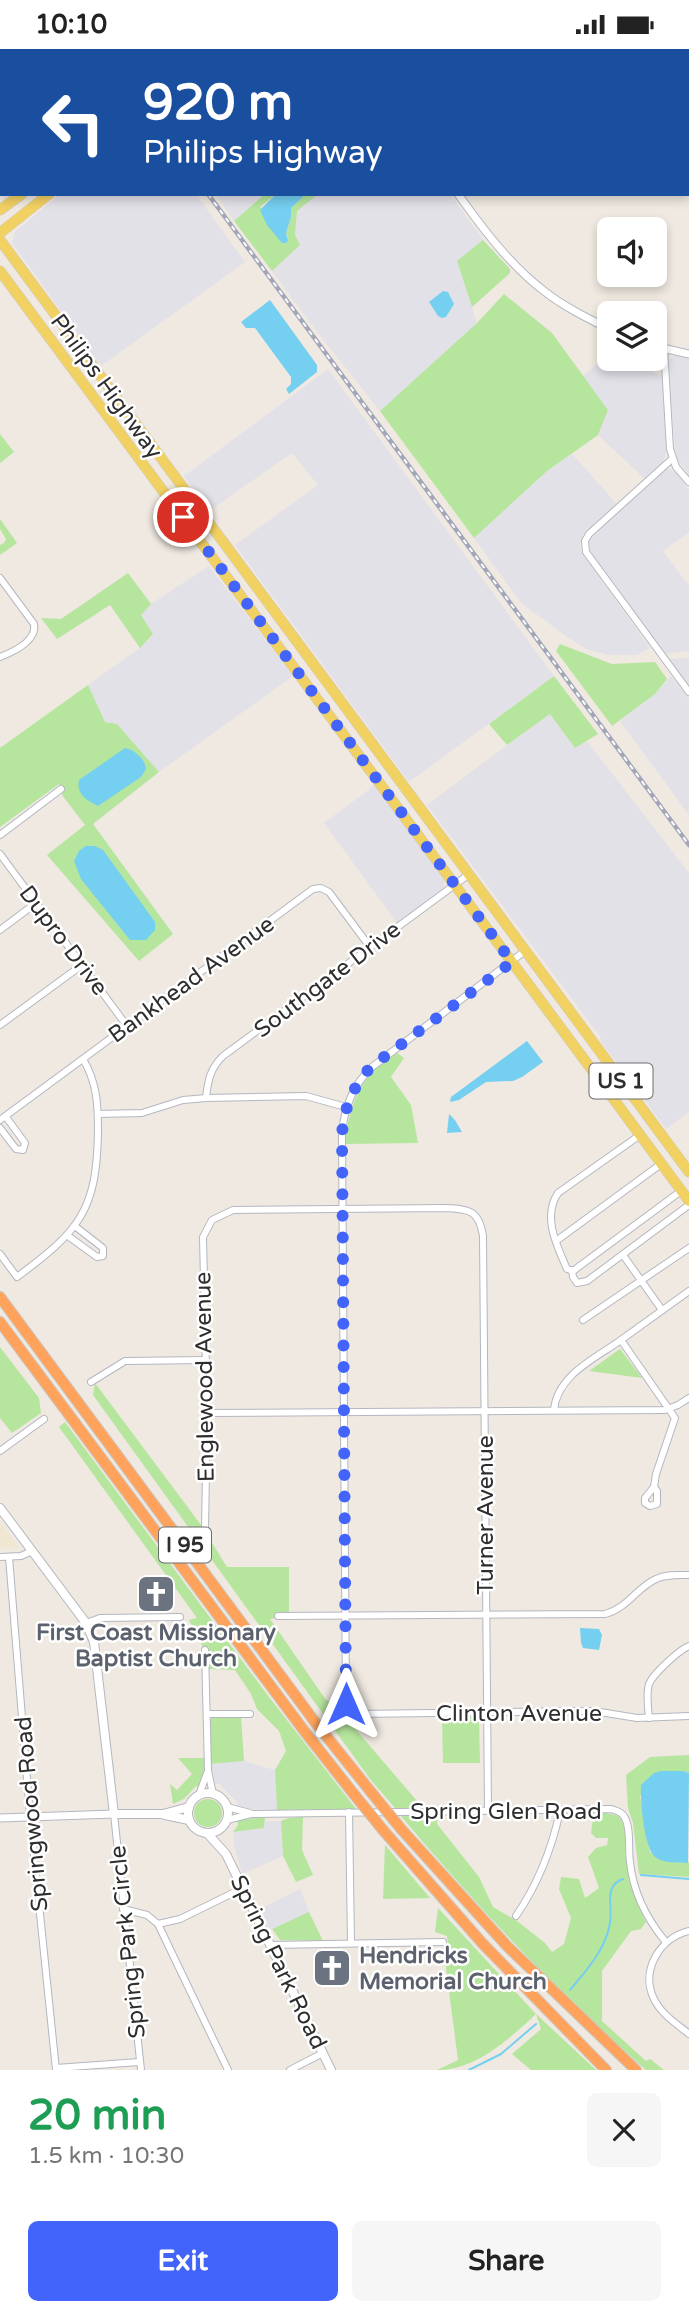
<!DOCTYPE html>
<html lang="en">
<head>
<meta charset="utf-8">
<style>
	body { margin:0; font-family:"Varela Round",sans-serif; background:#f6f6f6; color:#222; height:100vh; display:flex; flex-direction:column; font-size:26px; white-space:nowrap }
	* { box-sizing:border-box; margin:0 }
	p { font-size:23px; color:#767676 }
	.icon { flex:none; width:38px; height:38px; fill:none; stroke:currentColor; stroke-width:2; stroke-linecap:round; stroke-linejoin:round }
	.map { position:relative; height:2021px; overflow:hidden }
	.panel { display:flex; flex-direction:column; background:#fff; flex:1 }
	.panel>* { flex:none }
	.guide { position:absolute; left:0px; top:0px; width:690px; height:147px; box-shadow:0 4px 10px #0003; background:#1a4fa0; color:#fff; overflow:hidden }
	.controls { position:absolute; left:597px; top:168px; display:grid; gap:14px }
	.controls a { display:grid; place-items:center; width:70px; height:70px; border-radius:10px; background:#fff; box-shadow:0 4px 10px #0003; font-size:35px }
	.pin { position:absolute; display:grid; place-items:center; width:60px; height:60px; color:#fff; margin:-30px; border:4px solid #fff; border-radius:50%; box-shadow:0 2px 7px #0007 }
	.me { position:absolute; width:77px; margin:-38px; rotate:0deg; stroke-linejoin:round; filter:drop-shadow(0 0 5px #0008) }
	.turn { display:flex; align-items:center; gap:24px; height:147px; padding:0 28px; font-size:32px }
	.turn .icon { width:91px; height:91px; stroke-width:2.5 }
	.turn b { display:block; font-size:49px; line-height:60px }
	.round { display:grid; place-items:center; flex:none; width:74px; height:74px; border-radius:10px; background:#f6f6f6 }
	.head { display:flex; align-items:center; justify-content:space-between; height:119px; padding:0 28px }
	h1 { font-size:42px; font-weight:700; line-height:52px; color:#1e9e55 }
	.cta { display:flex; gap:14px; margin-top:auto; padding:14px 28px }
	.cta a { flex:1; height:80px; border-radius:10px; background:#4264fb; color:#fff; font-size:28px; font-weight:700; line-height:80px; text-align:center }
	.cta a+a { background:#f6f6f6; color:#222 }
	.status { display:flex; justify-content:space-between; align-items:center; height:49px; padding:0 35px; background:#fff; direction:ltr }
	.status svg { height:19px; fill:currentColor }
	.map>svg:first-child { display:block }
</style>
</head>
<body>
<div class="status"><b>10:10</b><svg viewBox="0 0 49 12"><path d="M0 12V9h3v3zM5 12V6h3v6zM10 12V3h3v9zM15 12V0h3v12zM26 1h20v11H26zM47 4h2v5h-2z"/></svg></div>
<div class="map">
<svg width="689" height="2021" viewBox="0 0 689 2021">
	<rect width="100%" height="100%" fill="#efe9e1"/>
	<!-- industrial -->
	<g fill="#e3e1e8">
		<path d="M0,0H89L91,2H2V29Z"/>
		<path d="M60,145H196L245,213L101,317L12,194L15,183Z"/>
		<path d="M216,145H265L234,172Z"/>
		<path d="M318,145H450L483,191L457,212L477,274L380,362L311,275L272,222L300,196L295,186L297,162Z"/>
		<path d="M609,304V310H640L655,325L662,326L667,402L663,413L645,430L598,386L608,361L583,327Z"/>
		<path d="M676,306L689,308V427L678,411L675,401L668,314L670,310Z"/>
		<path d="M328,320L554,627L409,733L235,496L318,436L292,404L209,462L184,427Z"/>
		<path d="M572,405L617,455L583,485L580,497L582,504L650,599L637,606H609L586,600L570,590L521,554L474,489L547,422Z"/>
		<path d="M667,419L677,424L689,441V483L663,502L689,537V602L664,605L591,505L589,495L591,488Z"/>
		<path d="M209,517L293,627L159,723L117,675L105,674L88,636L140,599L153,586L141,566L151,555Z"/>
		<path d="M689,609V639L668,610Z"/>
		<path d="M671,627L689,650V766L620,672L655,645Z"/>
		<path d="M550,664L575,699L587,692L689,824V1063L666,1080L601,993L600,987L427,756Z"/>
		<path d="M375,736L445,832L444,839L398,875L324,774Z"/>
		<path d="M244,1712L275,1721L277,1761L237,1759V1753L219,1735H213L210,1715Z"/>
		<path d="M266,1772H281L283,1807L242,1825L234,1797L233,1783L264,1779Z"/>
		<path d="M300,1840L309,1863L270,1881L260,1860Z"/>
	</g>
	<!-- education -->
	<path fill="#f0e6d1" d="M0,1473L19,1499H0Z"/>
	<!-- green -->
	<g fill="#b6e59e">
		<path d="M265,145H276L260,158L288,189L286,184L291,168V159L306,145H318L297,162L295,186L300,196L272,222L234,172Z"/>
		<path d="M483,191L510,220V224L472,258L457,212Z"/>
		<path d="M504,245L552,284L608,361L598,386L547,422L474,489L380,362L477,274Z"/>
		<path d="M0,385L14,403L0,414Z"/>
		<path d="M0,470L17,494L0,506V496L4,494L6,490L0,480Z"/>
		<path d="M128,524L151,555L141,566L153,585L140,599L110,556L57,590L41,569L61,570Z"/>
		<path d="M560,595L612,615L655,613L667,630L655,645L612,677L556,602Z"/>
		<path d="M554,627L598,685L575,699L550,665L507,696L489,675Z"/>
		<path d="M88,636L105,673L117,675L159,723L93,775L173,885L139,912L47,806L85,776L62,746L63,740L59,735L0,778V699Z"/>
		<path d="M397,1004L404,1009L391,1028L411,1056L418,1094L344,1095C348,1071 353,1045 370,1026C377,1017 388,1011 397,1004Z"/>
		<path d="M0,1298L39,1349L41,1364L12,1384L0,1369Z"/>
		<path d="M620,1300L642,1329L589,1322Z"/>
		<path d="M95,1334L201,1476L227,1518H289V1563H276L275,1569L270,1570L326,1651L342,1656L343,1664L353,1667L351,1675L423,1759H395L370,1730L93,1346Z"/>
		<path d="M65,1373L269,1648L356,1760L277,1761L275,1721L286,1702L279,1682L257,1660L251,1645L235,1621L209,1620V1598H203L189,1571L197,1569L59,1378Z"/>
		<path d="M241,1667L244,1712L210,1715V1671L213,1668Z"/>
		<path d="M479,1667L480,1714H443L442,1668Z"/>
		<path d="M689,1706V1724L683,1722L640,1747L650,1803C660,1814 675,1814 689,1813V1828L639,1825L633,1774L628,1759L626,1726L650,1708Z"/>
		<path d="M178,1709H205L203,1732L200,1740L196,1737L184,1750L173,1755L170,1735L177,1741L192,1725Z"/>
		<circle cx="208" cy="1764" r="14"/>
		<path d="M598,1764H606L618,1767C629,1778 624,1796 626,1810C630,1832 636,1853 646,1873L641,1880L631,1882L602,1922V1972L646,2012L650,2010L664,2021H646C558,1945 475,1855 400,1766L438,1765L437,1775L479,1828L493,1858L517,1872L545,1894L552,1903L564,1895L571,1869L559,1840L561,1828L579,1830L585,1849L599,1839L588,1808L596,1799L607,1796L608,1789H596L591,1784L593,1769Z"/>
		<path d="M265,1768L264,1779L233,1783L238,1776L237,1771Z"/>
		<path d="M303,1768L302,1801L313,1826L296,1833L283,1807L281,1772L288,1769Z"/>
		<path d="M385,1796L430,1849L383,1850Z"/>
		<path d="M438,1859L536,1965L596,2021H531L512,2005L541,1980L536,1965C509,1990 476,2021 437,2021L458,2011L443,1896L448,1895L447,1887L435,1883Z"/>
		<path d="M309,1863L323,1892L280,1891L272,1880Z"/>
	</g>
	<!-- water -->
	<g fill="#75cff0">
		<path d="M676,0H689V147L688,2H675Z"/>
		<path d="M276,145H306L291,159V168L286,184L288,192L286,194H282L267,176L260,161Z"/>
		<path d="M443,242L448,243L454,255L446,268L442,269L438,267L429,253Z"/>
		<path d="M270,251L317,316V323L289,345L286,340L291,335V328L255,279H246L241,273Z"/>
		<path d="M125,699C135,701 145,710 146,720L141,728L98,757C86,751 76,745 79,731Z"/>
		<path d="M86,797H95L103,801L155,873V881L146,891H130L81,830L74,812L79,802Z"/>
		<path d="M527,992L543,1013L522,1028L513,1032L486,1033L459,1051L450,1053L451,1048Z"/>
		<path d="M449,1065L455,1071L462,1083L447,1084Z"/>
		<path d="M580,1579L599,1580L602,1586L599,1601L583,1599L581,1594Z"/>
		<path d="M661,1722H683L689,1724L688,1814C678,1813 664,1815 655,1808C644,1799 640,1750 641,1736L654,1724Z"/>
	</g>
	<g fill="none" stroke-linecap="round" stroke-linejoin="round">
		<!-- stream -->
		<g stroke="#75cff0" stroke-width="2">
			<path d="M641,1826L689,1830"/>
			<path d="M570,1941C586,1922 606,1900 610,1874C613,1857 603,1837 623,1830"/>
			<path d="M469,2021L501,2005L536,1975"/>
		</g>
		<defs>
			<g id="minor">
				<path d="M0,78L2,77"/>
				<path d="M664,299L670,400L676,418L689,433"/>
				<path d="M672,410L589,485L585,492L586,503L689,643"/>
				<path d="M182,468L198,461"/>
				<path d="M0,529L34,575C37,592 13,603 0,608"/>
				<path d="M0,786L61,740"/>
				<path d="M0,805L127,977"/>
				<path d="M0,881L36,854"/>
				<path d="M525,902L372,1018C353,1036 344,1059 342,1085L346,1655L350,1662L357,1665L594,1662L637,1669L689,1667"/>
				<path d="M0,976L82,916"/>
				<path d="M206,1049C208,1031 210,1020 223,1007L468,826"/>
				<path d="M98,1065L142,1064L183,1051L206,1049L306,1047L346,1058"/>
				<path d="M0,1071L313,840L321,839L329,843L370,898"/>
				<path d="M0,1079L16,1100L23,1101L25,1094L6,1068"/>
				<path d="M640,1086L558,1144C542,1168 557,1197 567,1220L573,1222L681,1142"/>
				<path d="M68,1187L97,1208L103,1207V1199L76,1178"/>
				<path d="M556,1192L661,1115"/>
				<path d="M0,1205L17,1228C79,1182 97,1162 98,1082C98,1055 97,1034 83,1010"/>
				<path d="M623,1206L662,1261"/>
				<path d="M572,1221L573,1228L577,1234L587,1232L689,1156"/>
				<path d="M583,1271L689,1199"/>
				<path d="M621,1291L689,1242"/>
				<path d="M91,1333L125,1312L205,1311"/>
				<path d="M554,1361C557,1326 596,1309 621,1291L675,1369L656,1425L654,1438L645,1449V1454L650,1457L657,1455V1442L654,1438"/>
				<path d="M207,1364L665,1361L678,1356L689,1349"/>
				<path d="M0,1402L44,1370"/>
				<path d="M205,1481L207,1364L203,1188L212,1171L233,1161L445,1159C469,1160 479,1161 483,1187L488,1762"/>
				<path d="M0,1508L21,1507L32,1502"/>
				<path d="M9,1508L30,1767L56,2021"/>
				<path d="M278,1567L605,1565C628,1559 636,1539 656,1530C666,1525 678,1526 689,1526"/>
				<path d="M86,1574L100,1569L180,1568"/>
				<path d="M205,1601L208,1722L213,1745"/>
				<path d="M207,1665H250"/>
				<path d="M649,1669C648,1659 646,1645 649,1635C653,1625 679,1601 689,1597"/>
				<path d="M199,1746L207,1724"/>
				<path d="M227,1758L250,1764"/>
				<path d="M349,1763L351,1894"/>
				<path d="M114,1765L141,2021"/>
				<path d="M227,1771L251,1765L611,1760C617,1762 622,1763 625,1769C631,1780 628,1799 630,1813C633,1842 647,1870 665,1892"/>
				<path d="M123,1860L147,1866L158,1875L228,2021"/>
				<path d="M516,1867C538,1835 552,1799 560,1762"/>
				<path d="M158,1875L180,1870L243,1839"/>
				<path d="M689,1882C660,1889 640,1921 654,1950C661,1965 677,1975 689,1985"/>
				<path d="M271,1896L443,1893"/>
				<path d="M56,2019L139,2013"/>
				<path d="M290,2021L323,2004"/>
			</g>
			<g id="tertiary">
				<path d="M351,0L353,2"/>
				<path d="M458,145C483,180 510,216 544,242C563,257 587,269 609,280"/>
				<path d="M654,297L689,305"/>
				<path d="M0,1769L114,1765"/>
			</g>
			<g id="secondary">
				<path d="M0,1459L86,1574L94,1593L114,1765H163L189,1758"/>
				<circle cx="208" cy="1764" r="20"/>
				<path d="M165,1766L189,1771"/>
				<path d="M207,1784L226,1805L331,2021"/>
			</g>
			<g id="primary">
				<path d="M211,2L213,0"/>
				<path d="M0,161L22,145"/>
				<path d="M0,184L49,145"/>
				<path d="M0,191L689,1123"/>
				<path d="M0,222L689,1152"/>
			</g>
			<g id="motorway">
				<path d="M0,1248L315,1673L371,1743"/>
				<path d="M0,1273L305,1683L353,1744"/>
				<path d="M383,1781L483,1895L606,2021"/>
				<path d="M402,1781L507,1897L636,2021"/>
			</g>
		</defs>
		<!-- minor casing -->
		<use href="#minor" stroke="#b4b7c1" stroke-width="8"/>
		<!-- tertiary casing -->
		<use href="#tertiary" stroke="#b4b7c1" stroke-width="9"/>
		<!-- secondary casing -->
		<use href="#secondary" stroke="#b4b7c1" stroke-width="10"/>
		<!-- primary casing -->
		<use href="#primary" stroke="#c9c9c9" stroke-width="11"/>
		<!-- motorway casing -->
		<use href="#motorway" stroke="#c9c9c9" stroke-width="12"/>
		<!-- minor -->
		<use href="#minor" stroke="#fff" stroke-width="6"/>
		<!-- tertiary -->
		<use href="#tertiary" stroke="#fff" stroke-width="7"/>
		<!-- secondary -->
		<use href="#secondary" stroke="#fff" stroke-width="8"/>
		<!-- primary -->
		<use href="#primary" stroke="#f2d163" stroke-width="10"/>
		<!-- motorway -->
		<use href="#motorway" stroke="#ffa35c" stroke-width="10"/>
		<defs>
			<g id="rail">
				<path d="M100,0L102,2"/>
				<path d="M208,145L689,796"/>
			</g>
		</defs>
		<!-- rail casing -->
		<use href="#rail" stroke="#a3a6b8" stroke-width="4.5"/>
		<!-- rail -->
		<use href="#rail" stroke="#fff" stroke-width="2" stroke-dasharray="5" stroke-linecap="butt"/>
		<defs>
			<path id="primary-bridge" d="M191,2L193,0"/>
			<g id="motorway-bridge">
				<path d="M371,1743L402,1781"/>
				<path d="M353,1744L383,1781"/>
			</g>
		</defs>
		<!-- primary-bridge casing -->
		<use href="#primary-bridge" stroke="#c9c9c9" stroke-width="11" stroke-linecap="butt"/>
		<!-- motorway-bridge casing -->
		<use href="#motorway-bridge" stroke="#c9c9c9" stroke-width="12" stroke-linecap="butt"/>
		<!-- primary-bridge -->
		<use href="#primary-bridge" stroke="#f2d163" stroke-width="10"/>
		<!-- motorway-bridge -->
		<use href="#motorway-bridge" stroke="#ffa35c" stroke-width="10"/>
	</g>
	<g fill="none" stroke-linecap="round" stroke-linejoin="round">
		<!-- route -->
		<path stroke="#4264fb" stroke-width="12" stroke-dasharray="0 21.6" d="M183,468L512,913L372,1017C353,1036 344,1059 342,1085L346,1655"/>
	</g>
	<!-- icons -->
	<defs>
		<symbol id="church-square" viewBox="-11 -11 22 22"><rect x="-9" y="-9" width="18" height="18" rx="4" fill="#6b7280" stroke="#fff"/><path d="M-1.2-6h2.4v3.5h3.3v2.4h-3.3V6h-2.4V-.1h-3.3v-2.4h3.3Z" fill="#fff"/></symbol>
	</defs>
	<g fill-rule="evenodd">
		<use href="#church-square" x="134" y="1523" width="44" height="44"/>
		<use href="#church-square" x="310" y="1897" width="44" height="44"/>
	</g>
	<g text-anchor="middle" stroke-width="5" stroke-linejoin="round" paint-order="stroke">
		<!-- shield labels -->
		<g fill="#fff" stroke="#6d6d6d" stroke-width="2">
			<rect x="589.5" y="1014.5" width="63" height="35" rx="5"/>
			<rect x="159" y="1478.5" width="52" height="35" rx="5"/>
		</g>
		<g font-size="21" font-weight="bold" fill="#2e2e2e">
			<text x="621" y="1039">US 1</text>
			<text x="185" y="1503">I 95</text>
		</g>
		<!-- street labels -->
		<g font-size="23" fill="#2e2e2e" stroke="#fff">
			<text transform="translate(107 337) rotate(54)" y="8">Philips Highway</text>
			<text transform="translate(64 891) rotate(53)" y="8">Dupro Drive</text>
			<text transform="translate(191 930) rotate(-36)" y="8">Bankhead Avenue</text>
			<text transform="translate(327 930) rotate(-37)" y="8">Southgate Drive</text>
			<text transform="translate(204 1328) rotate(-91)" y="8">Englewood Avenue</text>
			<text transform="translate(485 1466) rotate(-90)" y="8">Turner Avenue</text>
			<text x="519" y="1672">Clinton Avenue</text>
			<text x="506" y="1770">Spring Glen Road</text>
			<text transform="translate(31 1765) rotate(-95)" y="8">Springwood Road</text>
			<text transform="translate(127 1893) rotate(-96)" y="8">Spring Park Circle</text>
			<text transform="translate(279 1913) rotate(64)" y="8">Spring Park Road</text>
		</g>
		<!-- worship labels -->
		<g font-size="23" font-weight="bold" fill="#5b616d" stroke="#fff">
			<text x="156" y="1591">First Coast Missionary<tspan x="156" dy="26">Baptist Church</tspan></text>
			<text x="359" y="1914" text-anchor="start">Hendricks<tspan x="359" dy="26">Memorial Church</tspan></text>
		</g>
	</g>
</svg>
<div class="controls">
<a><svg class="icon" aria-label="sound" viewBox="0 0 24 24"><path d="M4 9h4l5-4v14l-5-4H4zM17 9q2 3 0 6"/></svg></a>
<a><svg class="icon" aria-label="layers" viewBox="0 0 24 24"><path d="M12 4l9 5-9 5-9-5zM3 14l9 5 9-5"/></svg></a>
</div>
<div class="pin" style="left:183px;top:468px;background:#d93025"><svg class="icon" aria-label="arrive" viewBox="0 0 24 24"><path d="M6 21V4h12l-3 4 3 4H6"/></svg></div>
<svg class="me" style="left:346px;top:1655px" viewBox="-20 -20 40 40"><path d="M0-17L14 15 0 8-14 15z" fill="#4264fb" stroke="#fff" stroke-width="4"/></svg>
<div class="guide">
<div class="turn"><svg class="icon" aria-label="left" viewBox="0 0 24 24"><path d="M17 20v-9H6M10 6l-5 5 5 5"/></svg><div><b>920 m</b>Philips Highway</div></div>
</div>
</div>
<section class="panel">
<div class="head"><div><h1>20 min</h1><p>1.5 km · 10:30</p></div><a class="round"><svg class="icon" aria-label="close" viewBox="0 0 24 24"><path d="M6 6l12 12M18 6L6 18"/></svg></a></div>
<div class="cta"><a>Exit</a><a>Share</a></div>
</section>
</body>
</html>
